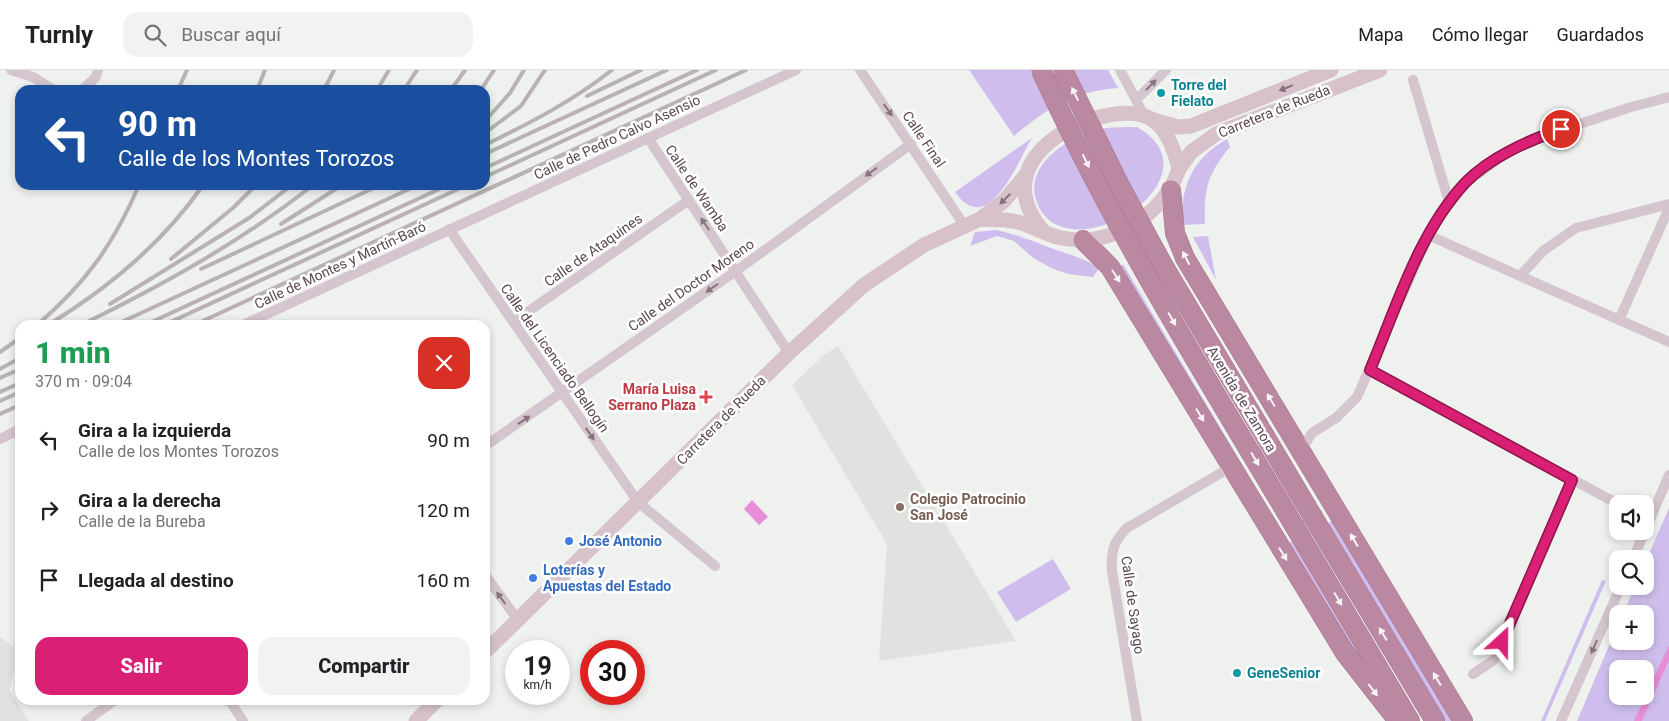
<!DOCTYPE html>
<html lang="es">
<head>
<meta charset="utf-8">
<style>
	body { margin:0; font-family:Roboto,sans-serif; background:#f2f2f2; color:#202124; height:100vh; display:flex; flex-direction:column; font-size:19px; white-space:nowrap }
	* { box-sizing:border-box; margin:0 }
	p { font-size:16px; color:#757577 }
	.icon { flex:none; width:28px; height:28px; fill:none; stroke:currentColor; stroke-width:2; stroke-linecap:round; stroke-linejoin:round }
	.map { position:relative; flex:1; overflow:hidden }
	.details { position:absolute; left:15px; top:250px; width:475px; height:385px; display:flex; flex-direction:column; background:#fff; border-radius:15px; box-shadow:0 2px 8px #0003 }
	.details>* { flex:none }
	.hud { position:absolute; left:15px; top:15px; width:475px; height:105px; border-radius:15px; box-shadow:0 2px 8px #0003; background:#1a4fa0; color:#fff; overflow:hidden }
	.tools { position:absolute; left:1609px; top:425px; display:grid; gap:10px }
	.tools a { display:grid; place-items:center; width:45px; height:45px; border-radius:10px; background:#fff; box-shadow:0 2px 8px #0003; font-size:25px }
	.speed { position:absolute; left:505px; top:570px; display:flex; gap:10px; font-size:25px; font-weight:700; text-align:center }
	.speed>* { display:grid; place-content:center; width:65px; height:65px; border-radius:50%; background:#fff; box-shadow:0 2px 8px #0003; line-height:1 }
	.speed small { font-size:12px; font-weight:400 }
	.speed .limit { border:8px solid #d22; background:#fff; color:#111 }
	.pin { position:absolute; display:grid; place-items:center; width:42px; height:42px; color:#fff; margin:-21px; border:2px solid #fff; border-radius:50%; box-shadow:0 1px 5px #0007 }
	.me { position:absolute; width:55px; margin:-28px; rotate:24deg; stroke-linejoin:round; filter:drop-shadow(0 0 4px #0008) }
	.turn { display:flex; align-items:center; gap:18px; height:105px; padding:0 20px; font-size:22px }
	.turn .icon { width:65px; height:65px; stroke-width:2.5 }
	.turn b { display:block; font-size:35px; line-height:42px }
	.round { display:grid; place-items:center; flex:none; width:52px; height:52px; border-radius:15px; background:#f2f2f2 }
	.headline { display:flex; align-items:center; justify-content:space-between; height:85px; padding:0 20px }
	h1 { font-size:30px; font-weight:800; line-height:38px; color:#1e9e55 }
	.button { display:flex; gap:10px; margin-top:auto; padding:10px 20px }
	.button a { flex:1; height:58px; border-radius:15px; background:#d92074; color:#fff; font-size:20px; font-weight:800; line-height:58px; text-align:center }
	.button a+a { background:#f2f2f2; color:#202124 }
	ul { padding:0; list-style:none }
	li { display:flex; align-items:center; gap:15px; height:70px; padding:0 20px }
	li div { flex:1 }
	li b { display:block; font-size:19px }
	li em { font-style:normal }
	header { display:flex; align-items:center; gap:30px; box-sizing:border-box; height:70px; padding:0 25px; background:#fff; border-bottom:1px solid #e0e0e0 }
	header strong { font-size:24px }
	nav { display:flex; gap:28px; margin-inline-start:auto; font-size:18px }
	.search { width:350px; height:45px; background:#f2f2f2; display:flex; align-items:center; gap:12px; box-sizing:border-box; padding:0 18px; border-radius:15px; color:#757577; font-size:19px }
	.map>svg:first-child { display:block }
</style>
</head>
<body>
<header>
<strong>Turnly</strong>
<div class="search"><svg class="icon" aria-label="search" viewBox="0 0 24 24"><circle cx="10" cy="10" r="6"/><path d="M15 15l6 6"/></svg>Buscar aquí</div>
<nav><a>Mapa</a><a>Cómo llegar</a><a>Guardados</a></nav>
</header>
<div class="map">
<svg width="1669" height="651" viewBox="0 0 1669 651">
	<rect width="100%" height="100%" fill="#eef1ee"/>
	<!-- education -->
	<g fill="#e0e2df">
		<path d="M838,276L990,528L1016,571L879,591L887,474L792,315L823,286Z"/>
		<path d="M0,567L20,581L9,620L29,651H0Z"/>
	</g>
	<!-- green -->
	<g fill="#cfbeed" fill-rule="evenodd">
		<path d="M969,0H1108L1118,18C1072,22 1049,37 1014,66Z"/>
		<path d="M1137,57C1212,100 1109,179 1057,155C1046,150 1039,140 1036,129C1025,91 1075,63 1106,58C1116,57 1127,57 1137,57Z"/>
		<path d="M1032,68C1018,91 988,170 955,122Z"/>
		<path d="M1227,69L1230,77C1207,105 1204,118 1205,154L1181,155C1182,115 1191,90 1227,69Z"/>
		<path d="M996,160C1015,164 1031,170 1048,177C1066,184 1083,187 1099,198L1093,207L1068,204L1051,198L1032,187L1014,171L997,166L970,176L975,162Z"/>
		<path d="M1208,166L1216,210L1193,167Z"/>
		<path d="M1123,194L1285,467L1281,470L1117,199Z"/>
		<path d="M1669,438V651H1577L1617,557L1618,571H1645V544H1623L1635,516H1645V493ZM1618,599H1645V626H1618Z"/>
		<path d="M1336,448L1454,651H1443L1327,454Z"/>
		<path d="M1293,470L1398,646L1345,574L1285,476Z"/>
		<path d="M1053,489L1071,519L1016,552L997,522Z"/>
		<path d="M1602,510L1606,511L1545,651H1541Z"/>
	</g>
	<!-- water -->
	<g fill="#e88dd7">
		<path d="M752,430L768,447L759,455L744,439Z"/>
		<path d="M1669,575V590L1642,651H1634Z"/>
	</g>
	<g fill="none" stroke-linecap="round" stroke-linejoin="round">
		<defs>
			<g id="highway">
				<path d="M1171,120L1175,163L1185,188L1463,651"/>
				<path d="M1083,170L1110,197L1345,583L1398,651"/>
				<path d="M1313,447L1435,651"/>
				<path d="M1295,457L1410,651"/>
			</g>
		</defs>
		<!-- highway casing -->
		<use href="#highway" stroke="#a7738d" stroke-width="20"/>
		<!-- street -->
		<g stroke="#d5c5ce" stroke-width="10">
			<path d="M11,0L33,7L54,20"/>
			<path d="M860,0L964,155"/>
			<path d="M1120,0L1144,45"/>
			<path d="M1413,10L1449,132"/>
			<path d="M82,20L96,7L98,0"/>
			<path d="M1136,30L1166,0"/>
			<path d="M648,68L789,283"/>
			<path d="M1669,134L1576,158L1543,181L1520,206L1669,272"/>
			<path d="M449,159L638,432L715,496"/>
			<path d="M1428,165L1520,206"/>
			<path d="M1619,250L1669,138"/>
			<path d="M513,252L689,130"/>
			<path d="M243,255L796,0"/>
			<path d="M1370,300L1618,434"/>
			<path d="M0,369L20,359"/>
			<path d="M485,376L736,201L911,74"/>
			<path d="M1301,381L1312,363L1336,348L1357,327L1433,155L1467,112L1506,83L1546,65L1631,37L1669,27"/>
			<path d="M1645,461L1669,405"/>
			<path d="M1633,489L1645,461"/>
			<path d="M485,505L518,550"/>
			<path d="M1473,604L1494,590L1572,410"/>
			<path d="M229,630L243,651"/>
			<path d="M86,651L115,630"/>
			<path d="M1137,651L1112,501C1111,481 1113,472 1127,458L1231,397"/>
			<path d="M1561,651L1621,516"/>
		</g>
		<!-- secondary -->
		<g stroke="#d7c2cc" stroke-width="15">
			<path d="M1153,50L1178,57L1191,56L1331,0"/>
			<path d="M1179,99L1191,82L1216,64L1380,0"/>
			<path d="M980,149C992,150 1006,149 1018,152C1033,156 1046,165 1061,168C1111,178 1163,146 1179,99C1175,82 1168,60 1153,50C1136,39 1110,44 1093,49C1041,66 999,109 1043,161"/>
			<path d="M485,582L789,283L864,215L924,175L980,149L1004,131L1026,105"/>
			<path d="M416,651L437,630"/>
		</g>
		<!-- highway -->
		<use href="#highway" stroke="#bb88a2" stroke-width="19"/>
		<!-- rail -->
		<g stroke="#b9b1b4" stroke-width="4">
			<path d="M178,20L187,0"/>
			<path d="M257,20L265,0"/>
			<path d="M324,20L334,0"/>
			<path d="M377,20L389,0"/>
			<path d="M404,20L417,0"/>
			<path d="M451,20L465,0"/>
			<path d="M481,20L494,0"/>
			<path d="M587,26L641,0"/>
			<path d="M485,51L510,23L524,0"/>
			<path d="M485,63L521,36L545,0"/>
			<path d="M485,75C530,53 573,31 612,0"/>
			<path d="M485,84L667,0"/>
			<path d="M485,98L697,0"/>
			<path d="M485,107L716,0"/>
			<path d="M281,154L342,115"/>
			<path d="M171,189L234,137L256,115"/>
			<path d="M201,199L380,115"/>
			<path d="M110,234L249,148L292,115"/>
			<path d="M37,255C85,214 114,174 139,115"/>
			<path d="M48,255C107,219 163,173 203,115"/>
			<path d="M81,255C163,215 242,171 313,115"/>
			<path d="M115,255L418,115"/>
			<path d="M145,255L448,115"/>
			<path d="M164,255L467,115"/>
			<path d="M194,255L746,0"/>
			<path d="M0,282L20,268"/>
			<path d="M0,299L20,288"/>
			<path d="M0,308L20,299"/>
			<path d="M0,322L20,313"/>
			<path d="M0,331L20,322"/>
			<path d="M0,344L20,335"/>
		</g>
		<defs>
			<g id="highway-bridge">
				<path d="M1041,0C1113,159 1206,307 1295,457"/>
				<path d="M1063,0L1119,114L1162,193L1313,447"/>
			</g>
		</defs>
		<!-- highway-bridge casing -->
		<use href="#highway-bridge" stroke="#a7738d" stroke-width="20" stroke-linecap="butt"/>
		<!-- highway-bridge -->
		<use href="#highway-bridge" stroke="#bb88a2" stroke-width="19"/>
	</g>
	<!-- one-way arrows -->
	<defs><path id="oneway-solid" d="M-6-.8H1V-3.2L6.5 0L1 3.2V.8H-6Z" transform="scale(1.25)"/></defs>
	<g fill="#86737d">
		<use href="#oneway-solid" transform="translate(1151 15) rotate(-46)"/>
		<use href="#oneway-solid" transform="translate(888 40) rotate(55)"/>
		<use href="#oneway-solid" transform="translate(871 102) rotate(144)"/>
		<use href="#oneway-solid" transform="translate(705 154) rotate(-124)"/>
		<use href="#oneway-solid" transform="translate(712 218) rotate(145)"/>
		<use href="#oneway-solid" transform="translate(524 350) rotate(-34)"/>
		<use href="#oneway-solid" transform="translate(590 364) rotate(55)"/>
		<use href="#oneway-solid" transform="translate(501 528) rotate(-126)"/>
		<use href="#oneway-solid" transform="translate(1594 577) rotate(114)"/>
	</g>
	<g fill="#86727d">
		<use href="#oneway-solid" transform="translate(1286 18) rotate(158)"/>
		<use href="#oneway-solid" transform="translate(1005 129) rotate(135)"/>
	</g>
	<g fill="#f8f3f6">
		<use href="#oneway-solid" transform="translate(1075 24) rotate(-116)"/>
		<use href="#oneway-solid" transform="translate(1086 91) rotate(64)"/>
		<use href="#oneway-solid" transform="translate(1186 188) rotate(-117)"/>
		<use href="#oneway-solid" transform="translate(1116 206) rotate(57)"/>
		<use href="#oneway-solid" transform="translate(1172 249) rotate(60)"/>
		<use href="#oneway-solid" transform="translate(1271 330) rotate(-121)"/>
		<use href="#oneway-solid" transform="translate(1200 345) rotate(59)"/>
		<use href="#oneway-solid" transform="translate(1255 389) rotate(59)"/>
		<use href="#oneway-solid" transform="translate(1354 470) rotate(-121)"/>
		<use href="#oneway-solid" transform="translate(1283 484) rotate(58)"/>
		<use href="#oneway-solid" transform="translate(1338 529) rotate(59)"/>
		<use href="#oneway-solid" transform="translate(1383 564) rotate(-121)"/>
		<use href="#oneway-solid" transform="translate(1437 609) rotate(-121)"/>
		<use href="#oneway-solid" transform="translate(1373 620) rotate(52)"/>
	</g>
	<g fill="none" stroke-linecap="round" stroke-linejoin="round">
		<defs>
			<path id="route" d="M1502,572L1572,410L1370,300C1396,238 1419,162 1465,113C1490,87 1528,71 1561,59"/>
		</defs>
		<!-- route casing -->
		<use href="#route" stroke="#8d154b" stroke-width="12"/>
		<!-- route -->
		<use href="#route" stroke="#d92074" stroke-width="9"/>
	</g>
	<!-- markers -->
	<g fill="#0f9aa8" stroke="#fff" stroke-width="2">
		<circle cx="1161" cy="23" r="5"/>
		<circle cx="1237" cy="603" r="5"/>
	</g>
	<path fill="#e0444e" stroke="#fff" stroke-width="2" d="M703.5 319.5h5v5h5v5h-5v5h-5v-5h-5v-5h5z"/>
	<circle fill="#8d6e63" stroke="#fff" stroke-width="2" cx="900" cy="437" r="5"/>
	<g fill="#3f7fe0" stroke="#fff" stroke-width="2">
		<circle cx="569" cy="471" r="5"/>
		<circle cx="533" cy="508" r="5"/>
	</g>
	<g text-anchor="middle" stroke-width="5" stroke-linejoin="round" paint-order="stroke">
		<!-- culture labels -->
		<g font-size="14" font-weight="bold" fill="#0d838f" stroke="#fff" text-anchor="start">
			<text x="1171" y="20">Torre del<tspan x="1171" dy="16">Fielato</tspan></text>
			<text x="1247" y="608">GeneSenior</text>
		</g>
		<!-- street labels -->
		<g font-size="14" fill="#5b4752" stroke="#fff">
			<text transform="translate(1274 41) rotate(-22)" y="5">Carretera de Rueda</text>
			<text transform="translate(617 67) rotate(-25)" y="5">Calle de Pedro Calvo Asensio</text>
			<text transform="translate(924 69) rotate(56)" y="5">Calle Final</text>
			<text transform="translate(697 118) rotate(56)" y="5">Calle de Wamba</text>
			<text transform="translate(593 180) rotate(-35)" y="5">Calle de Ataquines</text>
			<text transform="translate(340 195) rotate(-25)" y="5">Calle de Montes y Martín-Baró</text>
			<text transform="translate(691 215) rotate(-35)" y="5">Calle del Doctor Moreno</text>
			<text transform="translate(555 288) rotate(55)" y="5">Calle del Licenciado Bellogín</text>
			<text transform="translate(1242 329) rotate(59)" y="5">Avenida de Zamora</text>
			<text transform="translate(721 350) rotate(-45)" y="5">Carretera de Rueda</text>
			<text transform="translate(1133 535) rotate(82)" y="5">Calle de Sayago</text>
		</g>
		<!-- health labels -->
		<g font-size="14" font-weight="bold" fill="#be3a42" stroke="#fff" text-anchor="end">
			<text x="696" y="324">María Luisa<tspan x="696" dy="16">Serrano Plaza</tspan></text>
		</g>
		<!-- education labels -->
		<g font-size="14" font-weight="bold" fill="#785e54" stroke="#fff" text-anchor="start">
			<text x="910" y="434">Colegio Patrocinio<tspan x="910" dy="16">San José</tspan></text>
		</g>
		<!-- shop labels -->
		<g font-size="14" font-weight="bold" fill="#366cbe" stroke="#fff" text-anchor="start">
			<text x="579" y="476">José Antonio</text>
			<text x="543" y="505">Loterías y<tspan x="543" dy="16">Apuestas del Estado</tspan></text>
		</g>
	</g>
</svg>
<div class="tools">
<a><svg class="icon" aria-label="sound" viewBox="0 0 24 24"><path d="M4 9h4l5-4v14l-5-4H4zM17 9q2 3 0 6"/></svg></a>
<a><svg class="icon" aria-label="search" viewBox="0 0 24 24"><circle cx="10" cy="10" r="6"/><path d="M15 15l6 6"/></svg></a>
<a>+</a>
<a>−</a>
</div>
<div class="speed"><div>19<small>km/h</small></div><div class="limit">30</div></div>
<div class="pin" style="left:1561px;top:59px;background:#d93025"><svg class="icon" aria-label="arrive" viewBox="0 0 24 24"><path d="M6 21V4h12l-3 4 3 4H6"/></svg></div>
<svg class="me" style="left:1502px;top:572px" viewBox="-20 -20 40 40"><path d="M0-17L14 15 0 8-14 15z" fill="#d92074" stroke="#fff" stroke-width="4"/></svg>
<div class="hud">
<div class="turn"><svg class="icon" aria-label="left" viewBox="0 0 24 24"><path d="M17 20v-9H6M10 6l-5 5 5 5"/></svg><div><b>90 m</b>Calle de los Montes Torozos</div></div>
</div>
<section class="details">
<div class="headline"><div><h1>1 min</h1><p>370 m · 09:04</p></div><a class="round" style="background:#d93025;color:#fff"><svg class="icon" aria-label="close" viewBox="0 0 24 24"><path d="M6 6l12 12M18 6L6 18"/></svg></a></div>
<ul>
<li><svg class="icon" aria-label="left" viewBox="0 0 24 24"><path d="M17 20v-9H6M10 6l-5 5 5 5"/></svg><div><b>Gira a la izquierda</b><p>Calle de los Montes Torozos</p></div><em>90 m</em></li>
<li><svg class="icon" aria-label="right" viewBox="0 0 24 24"><path d="M7 20v-9h11M14 6l5 5-5 5"/></svg><div><b>Gira a la derecha</b><p>Calle de la Bureba</p></div><em>120 m</em></li>
<li><svg class="icon" aria-label="arrive" viewBox="0 0 24 24"><path d="M6 21V4h12l-3 4 3 4H6"/></svg><div><b>Llegada al destino</b></div><em>160 m</em></li>
</ul>
<div class="button"><a>Salir</a><a>Compartir</a></div>
</section>
</div>
</body>
</html>
